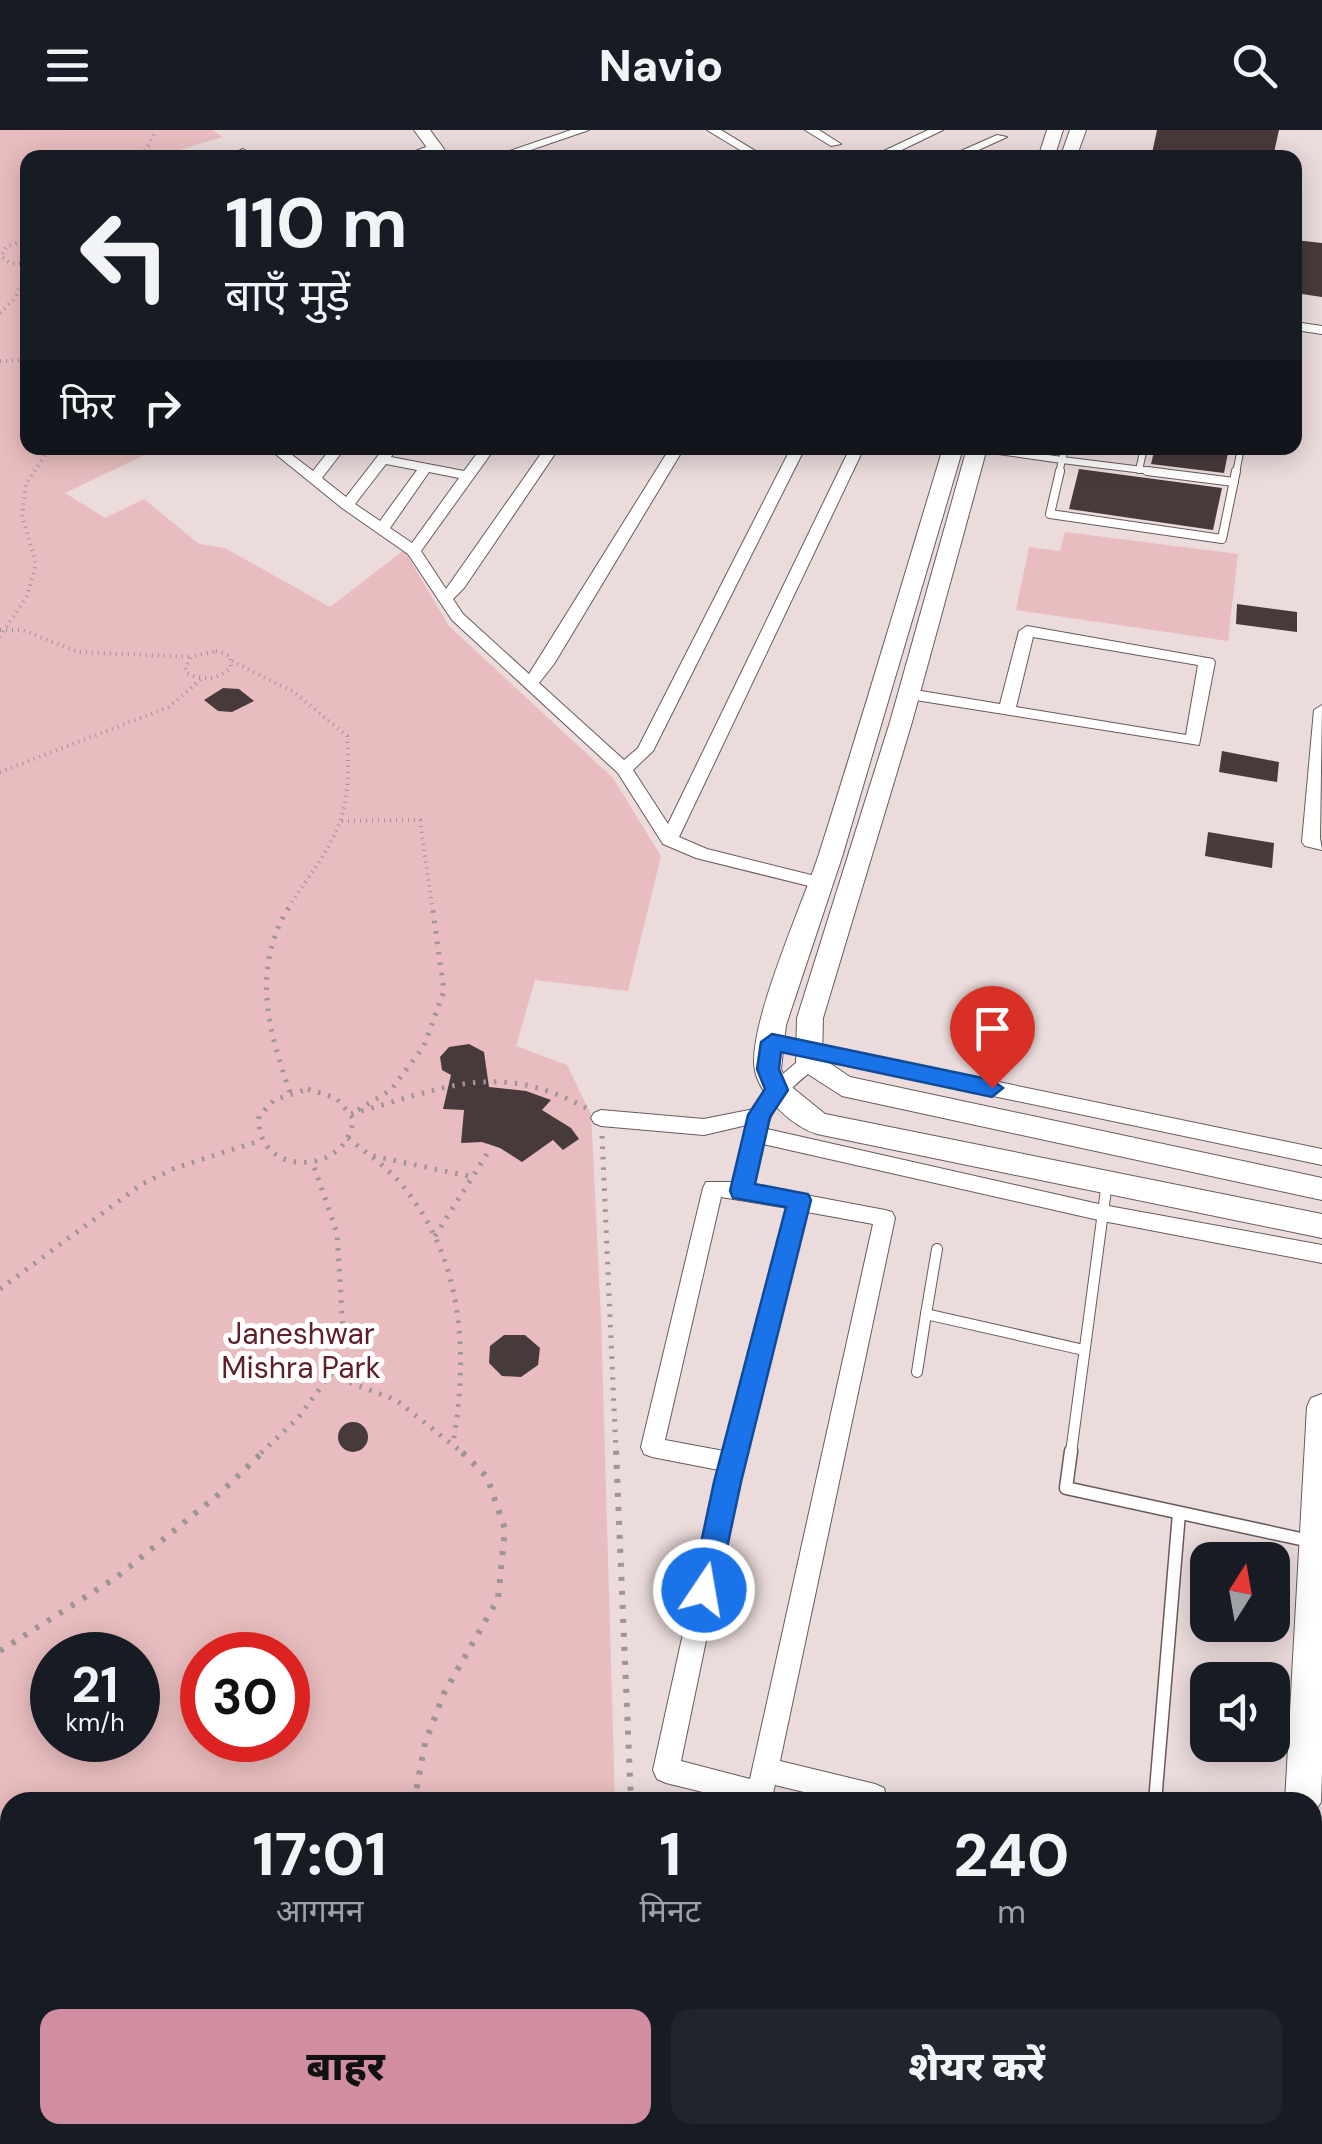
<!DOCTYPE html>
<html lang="hi">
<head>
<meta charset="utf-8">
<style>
	body { margin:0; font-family:"DM Sans","Noto Sans Devanagari",sans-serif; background:#20242c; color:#f1f3f6; height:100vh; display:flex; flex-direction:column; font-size:38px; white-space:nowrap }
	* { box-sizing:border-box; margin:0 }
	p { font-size:32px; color:#9ea1a6 }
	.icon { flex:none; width:55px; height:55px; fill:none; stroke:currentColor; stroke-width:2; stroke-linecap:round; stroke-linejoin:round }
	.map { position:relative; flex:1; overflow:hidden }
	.side { position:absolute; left:0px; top:1662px; width:1322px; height:352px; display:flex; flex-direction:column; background:#171b24; border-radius:30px 30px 0 0; box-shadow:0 5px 25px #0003 }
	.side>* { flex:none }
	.top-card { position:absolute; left:20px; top:20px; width:1282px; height:305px; border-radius:20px; box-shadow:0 5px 25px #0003; background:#171b24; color:#f1f3f6; overflow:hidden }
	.needle { width:65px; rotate:11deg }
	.fabs { position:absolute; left:1190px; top:1412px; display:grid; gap:20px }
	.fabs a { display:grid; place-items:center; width:100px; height:100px; border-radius:20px; background:#171b24; box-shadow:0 5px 25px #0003; font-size:50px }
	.speed { position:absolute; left:30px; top:1502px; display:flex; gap:20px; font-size:50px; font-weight:700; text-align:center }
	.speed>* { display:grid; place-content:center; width:130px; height:130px; border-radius:50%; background:#171b24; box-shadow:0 5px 25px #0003; line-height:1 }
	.speed small { font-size:25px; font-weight:400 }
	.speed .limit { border:15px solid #d22; background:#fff; color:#111 }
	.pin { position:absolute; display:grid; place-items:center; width:85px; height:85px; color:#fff; margin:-102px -42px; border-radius:50% 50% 50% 0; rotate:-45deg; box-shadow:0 0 10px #0007 }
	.pin .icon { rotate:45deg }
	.me { position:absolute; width:110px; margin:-55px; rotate:12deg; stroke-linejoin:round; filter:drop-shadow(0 0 8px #0008) }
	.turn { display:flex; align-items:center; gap:35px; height:210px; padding:0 40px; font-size:45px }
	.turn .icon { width:130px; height:130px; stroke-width:2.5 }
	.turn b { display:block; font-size:70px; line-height:85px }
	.then { display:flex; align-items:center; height:95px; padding:0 40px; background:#0003; gap:20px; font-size:38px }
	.eta { display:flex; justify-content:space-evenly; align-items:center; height:170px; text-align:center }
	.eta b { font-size:60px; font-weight:800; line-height:70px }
	.action { display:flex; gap:20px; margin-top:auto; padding:20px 40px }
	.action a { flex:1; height:115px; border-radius:20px; background:#d18ea1; color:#111; font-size:40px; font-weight:800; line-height:115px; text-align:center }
	.action a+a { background:#20242c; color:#f1f3f6 }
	header { display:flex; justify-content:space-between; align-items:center; height:130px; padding:0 40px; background:#171b24; font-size:45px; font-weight:800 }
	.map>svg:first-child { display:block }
</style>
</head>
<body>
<header><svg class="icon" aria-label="menu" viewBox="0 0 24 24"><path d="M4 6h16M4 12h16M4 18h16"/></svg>Navio<svg class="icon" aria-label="search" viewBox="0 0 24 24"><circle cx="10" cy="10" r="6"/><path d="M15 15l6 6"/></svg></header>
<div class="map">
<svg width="1322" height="2014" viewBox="0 0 1322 2014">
	<rect width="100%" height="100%" fill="#ebdbdb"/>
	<!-- green -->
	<g fill="#e9bdbf" fill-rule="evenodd">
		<path d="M0,0H213L223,7L156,27L28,28V318H159L65,363L105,388L144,369L199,414L225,418L330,477L404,420L449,496L613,648L661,726L628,861L535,850L516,916L567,935L591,984L601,1187L615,1672H10V2005H614L611,2014H0ZM52,1525H138V1610H52ZM202,1525H288V1610H202Z"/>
		<path d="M1065,402L1238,424L1228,511L1016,480L1029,417L1060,421Z"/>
	</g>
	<!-- building -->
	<g fill="#473a3b">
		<path d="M1157,0H1279L1273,27L1212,20L1211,28H1151Z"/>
		<path d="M1295,110L1322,113V167L1295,163Z"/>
		<path d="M1155,318H1229L1224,343L1151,334Z"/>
		<path d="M1079,339L1222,358L1213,400L1069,379Z"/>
		<path d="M1237,474L1297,482V502L1236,494Z"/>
		<path d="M223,558L239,559L254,571L232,582L218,581L204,570Z"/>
		<path d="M1222,621L1279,632L1277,652L1219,642Z"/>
		<path d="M1208,702L1274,713L1272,738L1205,726Z"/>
		<path d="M469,914L484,922L489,957L526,961L551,970L542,980L571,998L579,1009L563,1020L553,1010L522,1032L500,1018L482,1012L461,1013L464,980L443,979L451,945L442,940L440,927L449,917Z"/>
		<path d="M504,1205H525L540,1218L538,1235L521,1247L502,1246L489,1233L490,1216Z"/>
		<circle cx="353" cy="1307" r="15"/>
	</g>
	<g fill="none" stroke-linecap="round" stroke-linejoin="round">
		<defs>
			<g id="lane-far3">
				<path d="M977,318L1062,330L1059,343"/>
				<path d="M1065,318L1062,330L1167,343"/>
				<path d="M1139,340L1144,318"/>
				<path d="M1236,343L1241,318"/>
			</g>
			<g id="lane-far2">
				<path d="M1060,341L1050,384L1222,409L1236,341"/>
				<path d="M1147,341L1234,352"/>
			</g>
			<g id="lane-far1">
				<path d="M926,1184L937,1119"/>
				<path d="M917,1242L926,1184L1084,1220"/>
				<path d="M1071,1323L1107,1052"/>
			</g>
			<g id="lane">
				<path d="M1071,1321L1066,1358L1310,1411"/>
				<path d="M1155,1672L1179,1383"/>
				<path d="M885,2014L887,2005"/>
				<path d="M1129,2014L1130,2005"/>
			</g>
			<g id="street">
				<path d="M571,0H589L507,28H489Z"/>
				<path d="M707,0H721L767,28H753Z"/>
				<path d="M805,0H819L841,14L831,16Z"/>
				<path d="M928,0H943L885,28H869Z"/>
				<path d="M997,5L1007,7L961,28H945Z"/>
				<path d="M434,14L440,17L438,19L415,28H397Z"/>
				<path d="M243,19L256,28H243L237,22Z"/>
				<path d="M1295,192L1322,196V204L1295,200Z"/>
				<path d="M268,318H283L313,341L331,318H345L322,348L346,367L384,318H396L391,327L464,341L481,318H495L421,421L446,459L545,318H559L464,458L453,469L463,484L529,544L670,318H684L554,534L539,553L624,630L638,618L791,318H805L653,621L633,640L668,694L850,318H864L679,707L707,719L827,749L830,753L827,757L821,759L696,728L663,714L618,643L452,490L408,424L342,378ZM386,334L417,340L380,391L355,374ZM429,342L459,348L412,413L390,398Z"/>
				<path d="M1027,496L1213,529L1215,532L1199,615L909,569L901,564L909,559L1000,574L1019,501ZM1033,507L1198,535L1186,605L1016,577Z"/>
				<path d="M1322,575L1320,708L1322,720L1305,716L1302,712L1314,580Z"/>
				<path d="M771,905L1322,1019V1035L817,929L816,937C795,955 773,971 767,999L1103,1075L1322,1115V1133L1103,1091L763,1014L753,1055L885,1080L892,1082L895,1088L780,1631L875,1654L884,1658L887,1672H845L775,1655L771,1672H743L666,1653L657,1649L653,1640L719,1340L652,1327L644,1324L641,1317L703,1058L706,1052H733L747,995L704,1005L601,996L594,993L591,988L594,983L601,980L704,989L754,979L770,955L804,926L764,917L761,912ZM721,1067L788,1078L724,1321L665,1310ZM807,1082L873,1094L750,1649L681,1631L739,1352Z"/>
				<path d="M669,2005H697L695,2014H667Z"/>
				<path d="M800,2005H828L826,2014H798Z"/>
			</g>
			<g id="secondary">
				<path d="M414,0H430L444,19L445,28H429L428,19Z"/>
				<path d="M1047,0H1063L1054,28H1038Z"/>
				<path d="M1070,0H1086L1076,28H1060Z"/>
				<path d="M943,318H963L842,727L786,895L781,939L788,954L825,984L1322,1084V1108L817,1004C792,996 761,967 755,941C746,898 804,771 819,724C862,589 902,453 943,318Z"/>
				<path d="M967,318H987L912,592L823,888L822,928L850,947L1322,1048V1070L842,966L800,939L796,932L797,888L890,592Z"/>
				<path d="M1322,1264V1642L1321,1672L1312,1686V1672H1285L1307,1277L1311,1268Z"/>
				<path d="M1268,2005H1308L1307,2014H1267Z"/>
			</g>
		</defs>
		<!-- lane-far3 casing -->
		<use href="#lane-far3" stroke="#695b5c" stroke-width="8"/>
		<!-- lane-far2 casing -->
		<use href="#lane-far2" stroke="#695b5c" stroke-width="10"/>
		<!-- lane-far1 casing -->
		<use href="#lane-far1" stroke="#695b5c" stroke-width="12"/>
		<!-- lane casing -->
		<use href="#lane" stroke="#695b5c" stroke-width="15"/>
		<!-- street casing -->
		<use href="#street" stroke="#695b5c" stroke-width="2"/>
		<!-- secondary casing -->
		<use href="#secondary" stroke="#695b5c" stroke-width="2"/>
		<!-- path-far2 -->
		<g stroke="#a09494" stroke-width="4" stroke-dasharray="1 5" stroke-linecap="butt">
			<path d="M135,28L146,20L156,0"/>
			<path d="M28,110L7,116L1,126L10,133L28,134"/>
			<path d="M0,183L14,169L28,142"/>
			<path d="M0,231L28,230"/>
			<path d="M0,500H22L78,522L191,527"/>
			<path d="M0,507L27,466L36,434L22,385L26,354L50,318"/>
			<path d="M216,521L230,526L231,537C218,550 203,551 187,543L185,538L191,527Z"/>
			<path d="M232,531L294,562L347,606C353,691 335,709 289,776"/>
			<path d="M0,642L169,577L201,549"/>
			<path d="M342,691L420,690L432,776"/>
		</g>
		<!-- path-far1 -->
		<g stroke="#a09494" stroke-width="5" stroke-dasharray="2.5 8" stroke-linecap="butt">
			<path d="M308,959L336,968L353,988C350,1046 255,1049 259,986L274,970Z"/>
			<path d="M290,962C267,897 251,835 291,774"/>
			<path d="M358,980L391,960L424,916L444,861L432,774"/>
			<path d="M351,984C442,959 496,929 586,978"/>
			<path d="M602,1006L616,1323"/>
			<path d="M348,1008C366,1023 386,1036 401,1054C463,1127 469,1222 453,1313"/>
			<path d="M373,1026L473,1047"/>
			<path d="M435,1106L487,1024"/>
			<path d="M0,1159L142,1054L175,1038L259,1011"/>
			<path d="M330,1245L396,1270L463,1323"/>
			<path d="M261,1323L298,1288L330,1245L343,1200L337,1103L312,1031"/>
		</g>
		<!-- path -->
		<g stroke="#a09494" stroke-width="6" stroke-dasharray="4 10" stroke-linecap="butt">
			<path d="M616,1321L631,1672"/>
			<path d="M0,1521L117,1447L219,1364L264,1321"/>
			<path d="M414,1672L425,1613L444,1563L498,1469L505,1399L487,1347L461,1321"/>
			<path d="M0,1894L10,1893"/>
			<path d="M477,2005L481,2014"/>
			<path d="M625,2014L626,2005"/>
		</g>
		<!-- lane-far3 -->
		<use href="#lane-far3" stroke="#fff" stroke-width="6"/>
		<!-- lane-far2 -->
		<use href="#lane-far2" stroke="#fff" stroke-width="8"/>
		<!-- lane-far1 -->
		<use href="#lane-far1" stroke="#fff" stroke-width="10"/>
		<!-- lane -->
		<use href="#lane" stroke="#fff" stroke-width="12"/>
		<!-- street -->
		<use href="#street" fill="#fff" fill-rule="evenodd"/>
		<!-- secondary -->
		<use href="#secondary" fill="#fff" fill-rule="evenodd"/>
	</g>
	<!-- route -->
	<path fill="#1a73e8" stroke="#114b97" stroke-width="2.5" d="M772,904L992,950L1003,958L992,967L781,922L779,939L788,960L770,987L755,1054L808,1064L811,1070L741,1352L718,1460L714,1469L704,1473L695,1469L691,1460L714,1352L786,1077L733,1068L730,1061L748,985L765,959L757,939L761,912Z"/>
	<g text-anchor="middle" stroke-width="10" stroke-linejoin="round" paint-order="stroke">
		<!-- park labels -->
		<g font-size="30" fill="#5f1e28" stroke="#fff">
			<text x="301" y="1214">Janeshwar<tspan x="301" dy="34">Mishra Park</tspan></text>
		</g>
	</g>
</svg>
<div class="fabs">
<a><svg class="needle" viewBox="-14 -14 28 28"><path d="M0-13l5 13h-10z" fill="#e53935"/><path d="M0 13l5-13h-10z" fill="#9ea1a6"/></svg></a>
<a><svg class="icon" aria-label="sound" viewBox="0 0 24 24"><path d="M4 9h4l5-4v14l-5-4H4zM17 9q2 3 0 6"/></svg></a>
</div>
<div class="speed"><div>21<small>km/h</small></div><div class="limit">30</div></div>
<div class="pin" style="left:992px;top:958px;background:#d93025"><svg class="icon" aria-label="arrive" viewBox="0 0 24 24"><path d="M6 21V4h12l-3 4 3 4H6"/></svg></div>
<svg class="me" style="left:704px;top:1460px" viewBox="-20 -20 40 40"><circle r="17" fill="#1a73e8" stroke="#fff" stroke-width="3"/><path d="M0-11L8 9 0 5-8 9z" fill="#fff"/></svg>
<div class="top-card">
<div class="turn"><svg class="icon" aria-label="left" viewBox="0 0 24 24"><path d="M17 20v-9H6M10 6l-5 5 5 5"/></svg><div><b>110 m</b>बाएँ मुड़ें</div></div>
<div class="then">फिर<svg class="icon" aria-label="right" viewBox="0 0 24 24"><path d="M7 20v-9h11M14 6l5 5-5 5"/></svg></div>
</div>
<section class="side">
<div class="eta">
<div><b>17:01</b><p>आगमन</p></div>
<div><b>1</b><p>मिनट</p></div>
<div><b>240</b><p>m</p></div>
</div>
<div class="action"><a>बाहर</a><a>शेयर करें</a></div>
</section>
</div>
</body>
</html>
